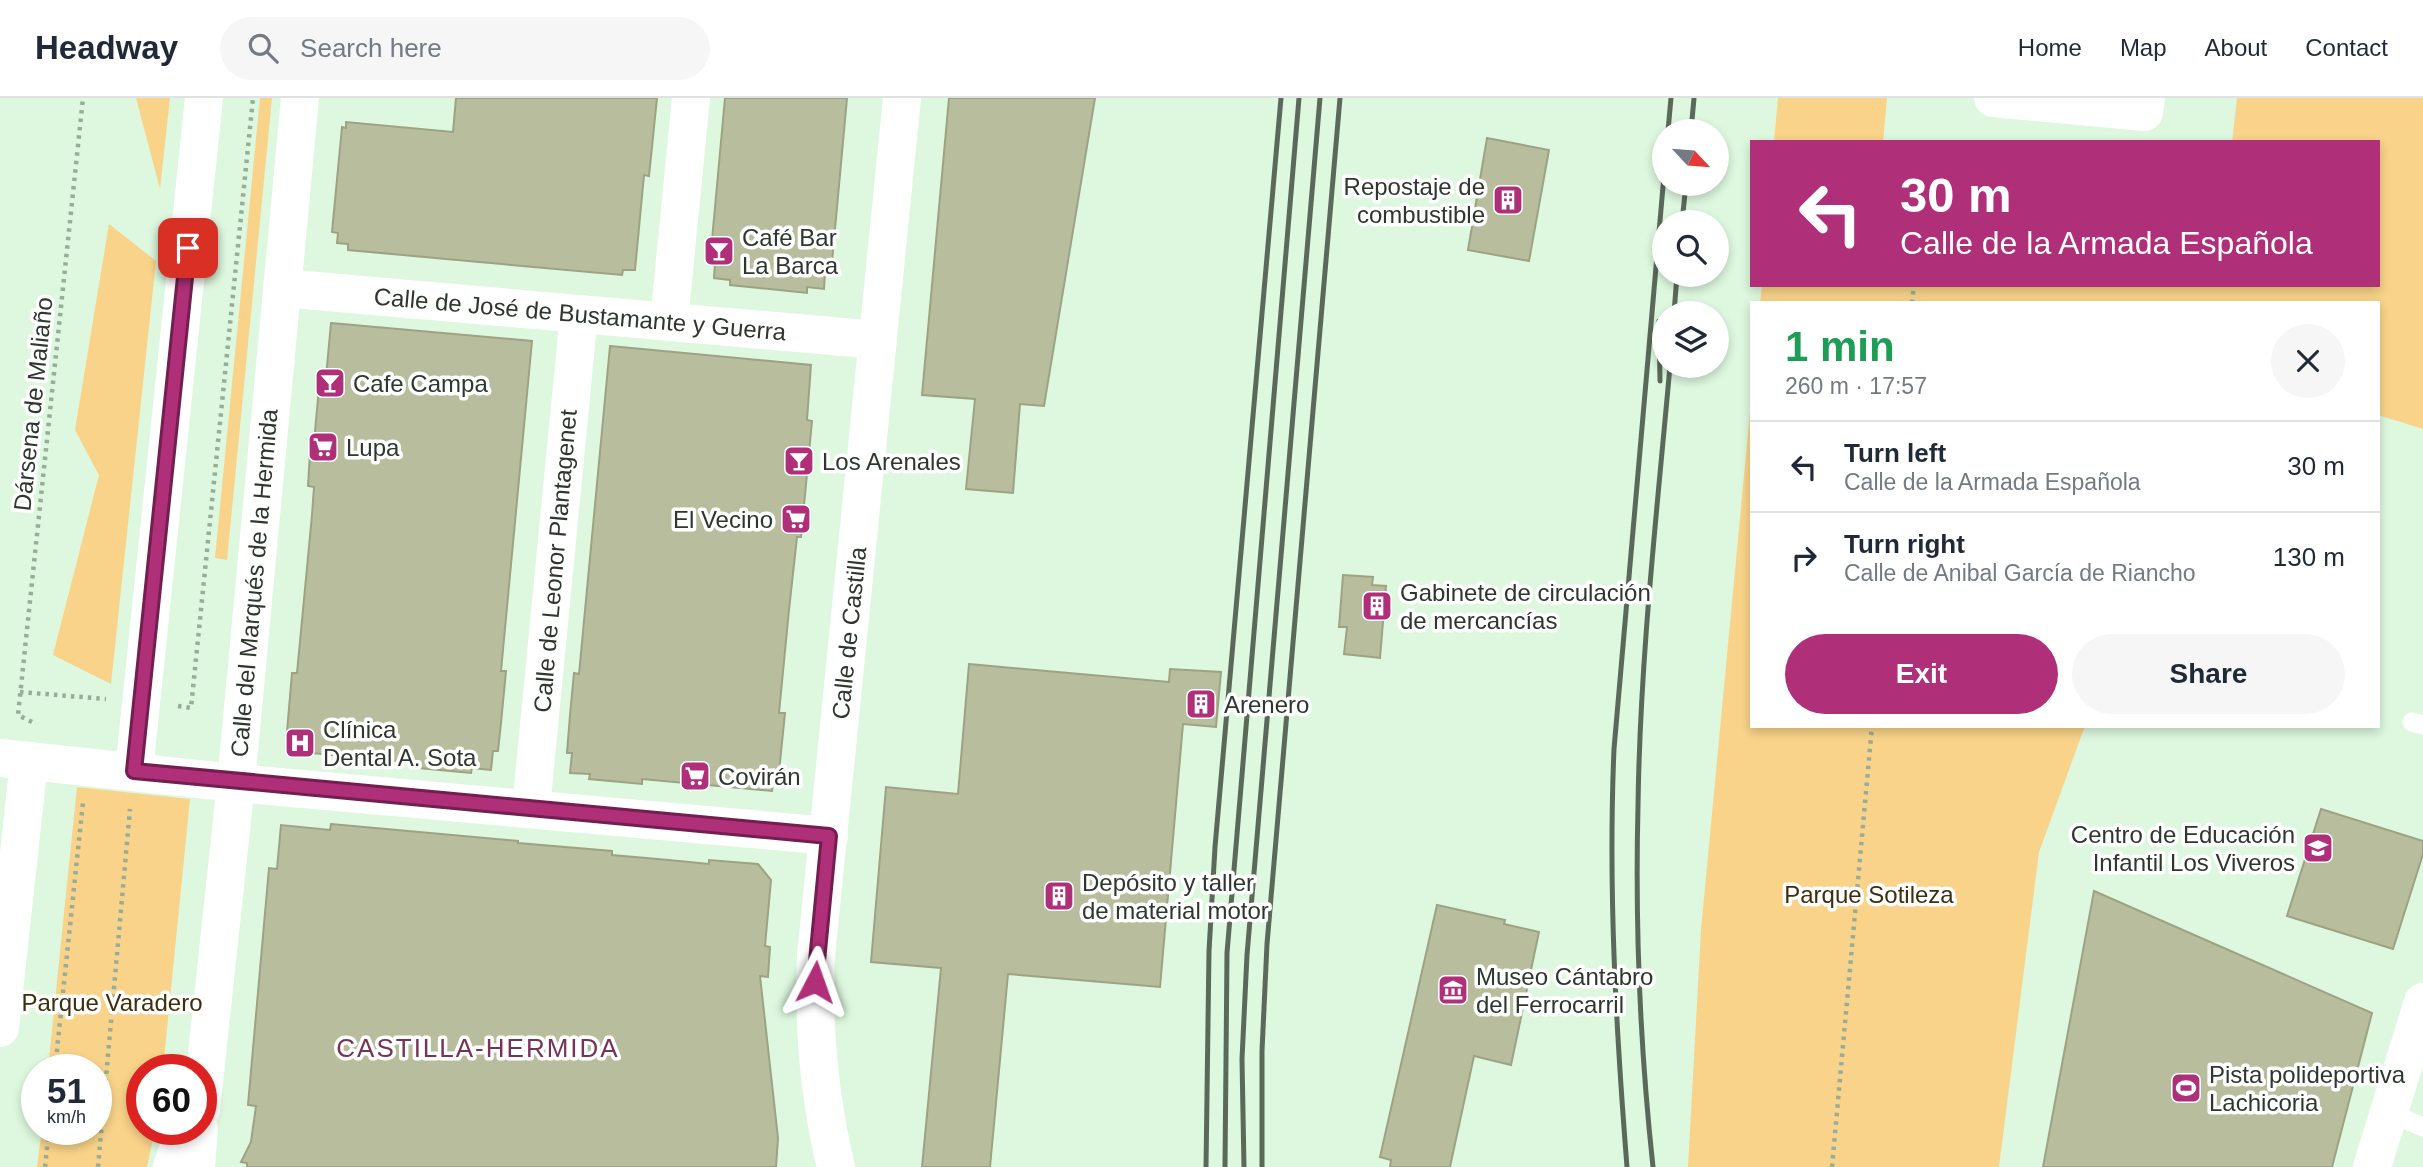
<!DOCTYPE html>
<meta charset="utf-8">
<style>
body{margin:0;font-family:Helvetica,sans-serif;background:#f6f6f7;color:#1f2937;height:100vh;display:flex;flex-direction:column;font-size:26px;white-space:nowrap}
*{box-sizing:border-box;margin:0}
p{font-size:23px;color:#747a83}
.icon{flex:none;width:38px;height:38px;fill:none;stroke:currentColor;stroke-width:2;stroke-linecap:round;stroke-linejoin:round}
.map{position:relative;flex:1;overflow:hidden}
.details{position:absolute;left:1750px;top:203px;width:630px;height:427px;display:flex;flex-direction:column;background:#fff;border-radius:0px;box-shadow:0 4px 10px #0003}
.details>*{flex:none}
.hud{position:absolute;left:1750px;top:42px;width:630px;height:147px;border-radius:0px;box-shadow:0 4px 10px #0003;background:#b02f79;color:#fff;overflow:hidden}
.needle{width:46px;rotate:116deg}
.buttons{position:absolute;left:1652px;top:21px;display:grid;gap:14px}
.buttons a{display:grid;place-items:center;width:77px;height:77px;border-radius:50%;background:#fff;box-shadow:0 4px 10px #0003;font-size:35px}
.speed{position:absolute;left:21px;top:956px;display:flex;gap:14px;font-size:35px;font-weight:700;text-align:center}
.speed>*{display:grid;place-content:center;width:91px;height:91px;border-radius:50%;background:#fff;box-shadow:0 4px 10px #0003;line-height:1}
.speed small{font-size:18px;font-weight:400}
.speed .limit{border:10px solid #d22;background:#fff;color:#111}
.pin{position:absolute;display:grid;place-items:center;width:60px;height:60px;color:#fff;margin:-30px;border-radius:14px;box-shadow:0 4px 10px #0006}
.me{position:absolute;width:77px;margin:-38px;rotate:4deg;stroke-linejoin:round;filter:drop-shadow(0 0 5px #0008)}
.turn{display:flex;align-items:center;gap:24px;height:147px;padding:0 35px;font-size:32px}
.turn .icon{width:91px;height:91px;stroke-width:2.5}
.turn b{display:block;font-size:49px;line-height:60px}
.round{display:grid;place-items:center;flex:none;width:74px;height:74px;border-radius:37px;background:#f6f6f7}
.head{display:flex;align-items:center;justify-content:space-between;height:119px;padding:0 35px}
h1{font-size:42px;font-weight:600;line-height:52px;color:#1e9e55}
.cta{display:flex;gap:14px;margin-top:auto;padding:14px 35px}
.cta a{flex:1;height:80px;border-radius:42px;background:#b02f79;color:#fff;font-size:28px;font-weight:600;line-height:80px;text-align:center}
.cta a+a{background:#f6f6f7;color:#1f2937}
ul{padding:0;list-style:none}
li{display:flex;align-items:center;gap:21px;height:91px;padding:0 35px;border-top:2px solid #e0e1e3}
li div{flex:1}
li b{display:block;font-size:26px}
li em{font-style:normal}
header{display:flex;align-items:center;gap:42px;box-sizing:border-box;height:98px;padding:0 35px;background:#fff;border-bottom:2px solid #e0e1e3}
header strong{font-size:33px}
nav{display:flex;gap:38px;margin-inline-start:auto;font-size:24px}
.search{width:490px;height:63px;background:#f6f6f7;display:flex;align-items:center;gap:18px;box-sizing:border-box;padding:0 24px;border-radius:38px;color:#747a83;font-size:26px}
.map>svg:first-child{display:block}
.green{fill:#f8d389}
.building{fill:#b8be9d;stroke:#9da283;stroke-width:2}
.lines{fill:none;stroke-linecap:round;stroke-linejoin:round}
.path{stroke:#98ad99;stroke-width:4.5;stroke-dasharray:3.5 5;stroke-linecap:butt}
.service{stroke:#fff;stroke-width:19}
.minor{stroke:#fff;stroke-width:38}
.primary{stroke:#fff;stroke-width:38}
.rail{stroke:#5b695b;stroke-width:5}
.route-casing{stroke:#721f4f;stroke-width:18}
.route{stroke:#b02f79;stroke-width:12}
.labels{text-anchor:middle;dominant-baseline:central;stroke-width:7;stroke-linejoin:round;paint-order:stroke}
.poi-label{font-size:24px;fill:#2d372d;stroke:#fff;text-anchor:start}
.street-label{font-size:24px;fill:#2d372d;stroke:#fff}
.park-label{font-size:24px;fill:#3d2e0d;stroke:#fff}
.neighbourhood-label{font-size:26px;letter-spacing:2px;fill:#753455;stroke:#fff}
</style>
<header>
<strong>Headway</strong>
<div class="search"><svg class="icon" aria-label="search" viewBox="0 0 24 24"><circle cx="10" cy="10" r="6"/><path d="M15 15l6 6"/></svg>Search here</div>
<nav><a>Home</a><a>Map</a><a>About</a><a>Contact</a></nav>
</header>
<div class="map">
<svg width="2423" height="1069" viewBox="0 0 2423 1069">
<rect width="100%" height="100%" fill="#ddf8de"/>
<g class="green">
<path d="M 136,0 L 170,0 L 160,91 Z"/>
<path d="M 260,0 L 272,0 L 227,462 L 215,460 Z"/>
<path d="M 1778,0 L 1887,0 L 1883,44 L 1774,44 Z"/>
<path d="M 2237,0 L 2423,0 L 2423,331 L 2378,317 L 2378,205 L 1760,205 L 1762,187 L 2378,187 L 2378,44 L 2232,44 Z"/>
<path d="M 109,126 L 156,163 L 111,586 L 53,557 L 99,377 L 75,332 Z"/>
<path d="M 1752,293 L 1752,628 L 2085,628 L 2039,754 L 1999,1069 L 1688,1069 L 1701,832 Z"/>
<path d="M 77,689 L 190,701 L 163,971 L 142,971 L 142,1031 L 155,1031 L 147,1069 L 37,1069 L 42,1031 L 96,1031 L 96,971 L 48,971 Z"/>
</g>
<g class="building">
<path d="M 456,0 L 657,0 L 649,78 L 644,77 L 635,172 L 623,172 L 622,177 L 468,163 L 348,152 L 348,146 L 337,145 L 338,135 L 332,134 L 342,29 L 346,30 L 346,24 L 453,34 Z"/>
<path d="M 725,0 L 847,0 L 831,175 L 825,174 L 824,191 L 807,189 L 807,195 L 730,187 L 730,182 L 714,180 L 715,165 L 710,164 Z"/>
<path d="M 949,0 L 1095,0 L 1044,308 L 1020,306 L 1013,395 L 966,391 L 975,301 L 922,297 Z"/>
<path d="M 1487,40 L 1549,52 L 1529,163 L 1468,152 Z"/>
<path d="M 331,225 L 532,243 L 501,573 L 506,573 L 501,625 L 498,653 L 493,653 L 491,672 L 472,670 L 471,675 L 419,670 L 420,665 L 290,653 L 291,635 L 287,634 L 292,575 L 297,575 L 312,417 L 314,389 L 308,388 L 310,355 L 313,355 L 320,279 L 326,279 Z"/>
<path d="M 610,248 L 811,267 L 807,322 L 812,323 L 801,439 L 797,439 L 789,512 L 779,615 L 785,615 L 779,674 L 774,674 L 772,693 L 642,681 L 642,686 L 589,681 L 590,676 L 570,675 L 572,655 L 567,655 L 570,617 L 574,575 L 579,576 Z"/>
<path d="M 1343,477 L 1373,479 L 1372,487 L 1386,488 L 1380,560 L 1344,556 L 1347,529 L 1339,529 Z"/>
<path d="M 969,566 L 1169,584 L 1170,571 L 1221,574 L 1216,629 L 1183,626 L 1160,889 L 1008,876 L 990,1069 L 922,1069 L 941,870 L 871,864 L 886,689 L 958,696 Z"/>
<path d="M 2321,711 L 2423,743 L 2423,756 L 2393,851 L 2287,818 Z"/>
<path d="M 331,726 L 518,743 L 518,745 L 612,753 L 612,757 L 669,762 L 709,766 L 709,762 L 758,766 L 771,782 L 765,848 L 770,849 L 768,879 L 760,878 L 778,1040 L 776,1069 L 247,1069 L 247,1065 L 241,1064 L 251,1044 L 256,1008 L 248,1007 L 269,770 L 277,771 L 281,727 L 330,732 Z"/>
<path d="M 2094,793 L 2372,915 L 2332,1069 L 2043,1069 Z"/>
<path d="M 1437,807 L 1505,822 L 1504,826 L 1539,834 L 1511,967 L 1474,958 L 1450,1069 L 1390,1069 L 1391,1062 L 1380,1059 Z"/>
</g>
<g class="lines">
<g class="path">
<path d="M 1912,205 L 1914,187"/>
<path d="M 20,594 L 106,601"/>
<path d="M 178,608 L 191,610 L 253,0"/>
<path d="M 32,624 L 18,617 L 83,0"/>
<path d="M 55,971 L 83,704"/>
<path d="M 45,1069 L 49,1031"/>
<path d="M 98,1069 L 130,711"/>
<path d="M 1832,1069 L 1872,628"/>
</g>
<g class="service">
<path d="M 2412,624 L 2423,627"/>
<path d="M 2390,1015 L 2423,1029"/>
</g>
<g class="minor">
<path d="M 1993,0 L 2144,14 L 2146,0"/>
<path d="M 282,190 L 878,242"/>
<path d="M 669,223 L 691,0"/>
<path d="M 0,660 L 236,685 L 829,738"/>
<path d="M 134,673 L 204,0"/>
<path d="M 531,710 L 579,216"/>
<path d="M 0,930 L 29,663"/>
<path d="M 172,1069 L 185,1031"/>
<path d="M 2372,1069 L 2423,904"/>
</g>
<g class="primary">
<path d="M 201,1012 L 236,685 L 300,0"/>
<path d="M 196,1069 L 199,1031"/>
<path d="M 836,1069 C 819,999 813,929 816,858 L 902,0"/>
</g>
<g class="rail">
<path d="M 1668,33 L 1671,0"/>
<path d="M 1691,33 L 1694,0"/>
<path d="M 1682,124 L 1686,86"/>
<path d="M 1674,215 L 1677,177"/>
<path d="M 1659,223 L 1660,283"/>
<path d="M 1206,1069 L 1209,853 L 1215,749 L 1281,0"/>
<path d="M 1225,1069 L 1227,855 L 1299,0"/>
<path d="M 1244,1069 L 1242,961 L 1247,857 L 1320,0"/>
<path d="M 1262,1069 L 1262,953 L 1267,846 L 1340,0"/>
<path d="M 1627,1069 C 1616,930 1608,791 1614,651 L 1664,77"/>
<path d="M 1653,1069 C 1640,949 1635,829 1638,708 C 1640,561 1657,414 1670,268"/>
</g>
</g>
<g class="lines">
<g class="route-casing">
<path id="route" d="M 188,150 L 134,673 L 829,738 L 815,884"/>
</g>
<use href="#route" class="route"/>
</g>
<defs>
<g id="building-square" transform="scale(1.575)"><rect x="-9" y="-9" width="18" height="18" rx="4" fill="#b02f79" stroke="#fff"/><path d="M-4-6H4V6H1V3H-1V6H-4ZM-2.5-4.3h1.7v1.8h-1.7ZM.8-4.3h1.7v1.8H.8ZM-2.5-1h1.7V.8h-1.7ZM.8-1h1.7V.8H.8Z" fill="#fff"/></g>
<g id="bar-square" transform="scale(1.575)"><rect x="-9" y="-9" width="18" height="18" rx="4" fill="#b02f79" stroke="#fff"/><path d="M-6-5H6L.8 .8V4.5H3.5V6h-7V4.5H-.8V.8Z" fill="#fff"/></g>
<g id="supermarket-square" transform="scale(1.575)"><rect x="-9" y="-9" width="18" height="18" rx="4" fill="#b02f79" stroke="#fff"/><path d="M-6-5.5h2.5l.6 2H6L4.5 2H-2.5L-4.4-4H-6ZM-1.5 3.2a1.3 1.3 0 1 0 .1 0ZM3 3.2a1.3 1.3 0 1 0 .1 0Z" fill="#fff"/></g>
<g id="hospital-square" transform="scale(1.575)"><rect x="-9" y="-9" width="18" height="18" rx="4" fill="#b02f79" stroke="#fff"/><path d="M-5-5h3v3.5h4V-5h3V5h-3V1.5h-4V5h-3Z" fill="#fff"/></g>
<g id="school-square" transform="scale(1.575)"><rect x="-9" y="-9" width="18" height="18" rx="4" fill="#b02f79" stroke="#fff"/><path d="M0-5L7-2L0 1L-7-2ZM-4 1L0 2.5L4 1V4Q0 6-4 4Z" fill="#fff"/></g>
<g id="museum-square" transform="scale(1.575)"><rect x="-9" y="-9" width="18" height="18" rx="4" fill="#b02f79" stroke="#fff"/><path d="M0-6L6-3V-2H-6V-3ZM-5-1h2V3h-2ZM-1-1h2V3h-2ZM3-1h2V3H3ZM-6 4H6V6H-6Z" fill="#fff"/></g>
<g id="stadium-square" transform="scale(1.575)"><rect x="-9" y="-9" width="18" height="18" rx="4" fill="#b02f79" stroke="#fff"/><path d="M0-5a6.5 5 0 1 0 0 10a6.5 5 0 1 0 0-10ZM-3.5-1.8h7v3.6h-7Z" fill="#fff"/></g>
</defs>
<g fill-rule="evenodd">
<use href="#building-square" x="1508" y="102"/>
<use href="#bar-square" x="719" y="153"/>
<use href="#bar-square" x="330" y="285"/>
<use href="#supermarket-square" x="323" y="349"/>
<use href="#bar-square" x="799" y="363"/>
<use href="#supermarket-square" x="796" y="421"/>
<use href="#building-square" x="1377" y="508"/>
<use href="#building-square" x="1201" y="606"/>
<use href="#hospital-square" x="300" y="645"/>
<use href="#supermarket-square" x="695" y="678"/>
<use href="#school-square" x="2318" y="750"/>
<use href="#building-square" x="1059" y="798"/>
<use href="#museum-square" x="1453" y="892"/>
<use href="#stadium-square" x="2186" y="990"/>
</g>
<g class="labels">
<g class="poi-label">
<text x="1485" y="88" text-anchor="end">Repostaje de<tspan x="1485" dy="28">combustible</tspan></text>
<text x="742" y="139">Café Bar<tspan x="742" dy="28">La Barca</tspan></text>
<text x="353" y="285">Cafe Campa</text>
<text x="346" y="349">Lupa</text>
<text x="822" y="363">Los Arenales</text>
<text x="773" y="421" text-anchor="end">El Vecino</text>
<text x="1400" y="494">Gabinete de circulación<tspan x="1400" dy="28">de mercancías</tspan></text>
<text x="1224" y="606">Arenero</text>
<text x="323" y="631">Clínica<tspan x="323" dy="28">Dental A. Sota</tspan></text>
<text x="718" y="678">Covirán</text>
<text x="2295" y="736" text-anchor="end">Centro de Educación<tspan x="2295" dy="28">Infantil Los Viveros</tspan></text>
<text x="1082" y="784">Depósito y taller<tspan x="1082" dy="28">de material motor</tspan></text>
<text x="1476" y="878">Museo Cántabro<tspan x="1476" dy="28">del Ferrocarril</tspan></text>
<text x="2209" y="976">Pista polideportiva<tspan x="2209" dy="28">Lachicoria</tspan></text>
</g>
<g class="street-label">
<text transform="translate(580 216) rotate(5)">Calle de José de Bustamante y Guerra</text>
<text transform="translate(33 306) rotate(-84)">Dársena de Maliaño</text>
<text transform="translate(555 463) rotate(-85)">Calle de Leonor Plantagenet</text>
<text transform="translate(254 485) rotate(-85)">Calle del Marqués de la Hermida</text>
<text transform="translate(849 535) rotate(-84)">Calle de Castilla</text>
</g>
<g class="park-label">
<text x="1869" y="796">Parque Sotileza</text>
<text x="112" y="904">Parque Varadero</text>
</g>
<g class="neighbourhood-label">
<text x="478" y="950">CASTILLA-HERMIDA</text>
</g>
</g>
</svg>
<div class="buttons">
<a><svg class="needle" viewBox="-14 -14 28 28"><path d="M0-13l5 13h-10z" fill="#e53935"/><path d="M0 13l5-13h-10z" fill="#747a83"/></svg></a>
<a><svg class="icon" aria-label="search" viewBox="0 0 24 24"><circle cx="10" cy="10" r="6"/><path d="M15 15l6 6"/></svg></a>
<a><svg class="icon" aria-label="layers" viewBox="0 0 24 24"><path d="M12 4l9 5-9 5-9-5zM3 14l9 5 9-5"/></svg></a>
</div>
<div class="speed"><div>51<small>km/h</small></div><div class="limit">60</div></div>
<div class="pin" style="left:188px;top:150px;background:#d93025"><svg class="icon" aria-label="arrive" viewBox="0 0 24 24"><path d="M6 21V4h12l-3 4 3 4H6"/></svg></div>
<svg class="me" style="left:815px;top:884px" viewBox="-20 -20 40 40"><path d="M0-17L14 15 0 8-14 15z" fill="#b02f79" stroke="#fff" stroke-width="4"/></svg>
<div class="hud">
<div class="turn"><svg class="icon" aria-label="left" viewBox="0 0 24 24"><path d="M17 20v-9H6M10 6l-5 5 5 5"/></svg><div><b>30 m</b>Calle de la Armada Española</div></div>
</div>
<section class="details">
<div class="head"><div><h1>1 min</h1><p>260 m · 17:57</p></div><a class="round"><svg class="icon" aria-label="close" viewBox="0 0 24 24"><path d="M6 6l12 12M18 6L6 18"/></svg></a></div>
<ul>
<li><svg class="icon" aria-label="left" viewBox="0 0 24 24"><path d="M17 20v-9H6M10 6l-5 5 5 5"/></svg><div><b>Turn left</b><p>Calle de la Armada Española</p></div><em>30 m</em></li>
<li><svg class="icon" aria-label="right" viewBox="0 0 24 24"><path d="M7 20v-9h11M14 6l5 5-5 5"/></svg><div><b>Turn right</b><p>Calle de Anibal García de Riancho</p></div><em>130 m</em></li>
</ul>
<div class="cta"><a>Exit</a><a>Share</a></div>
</section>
</div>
